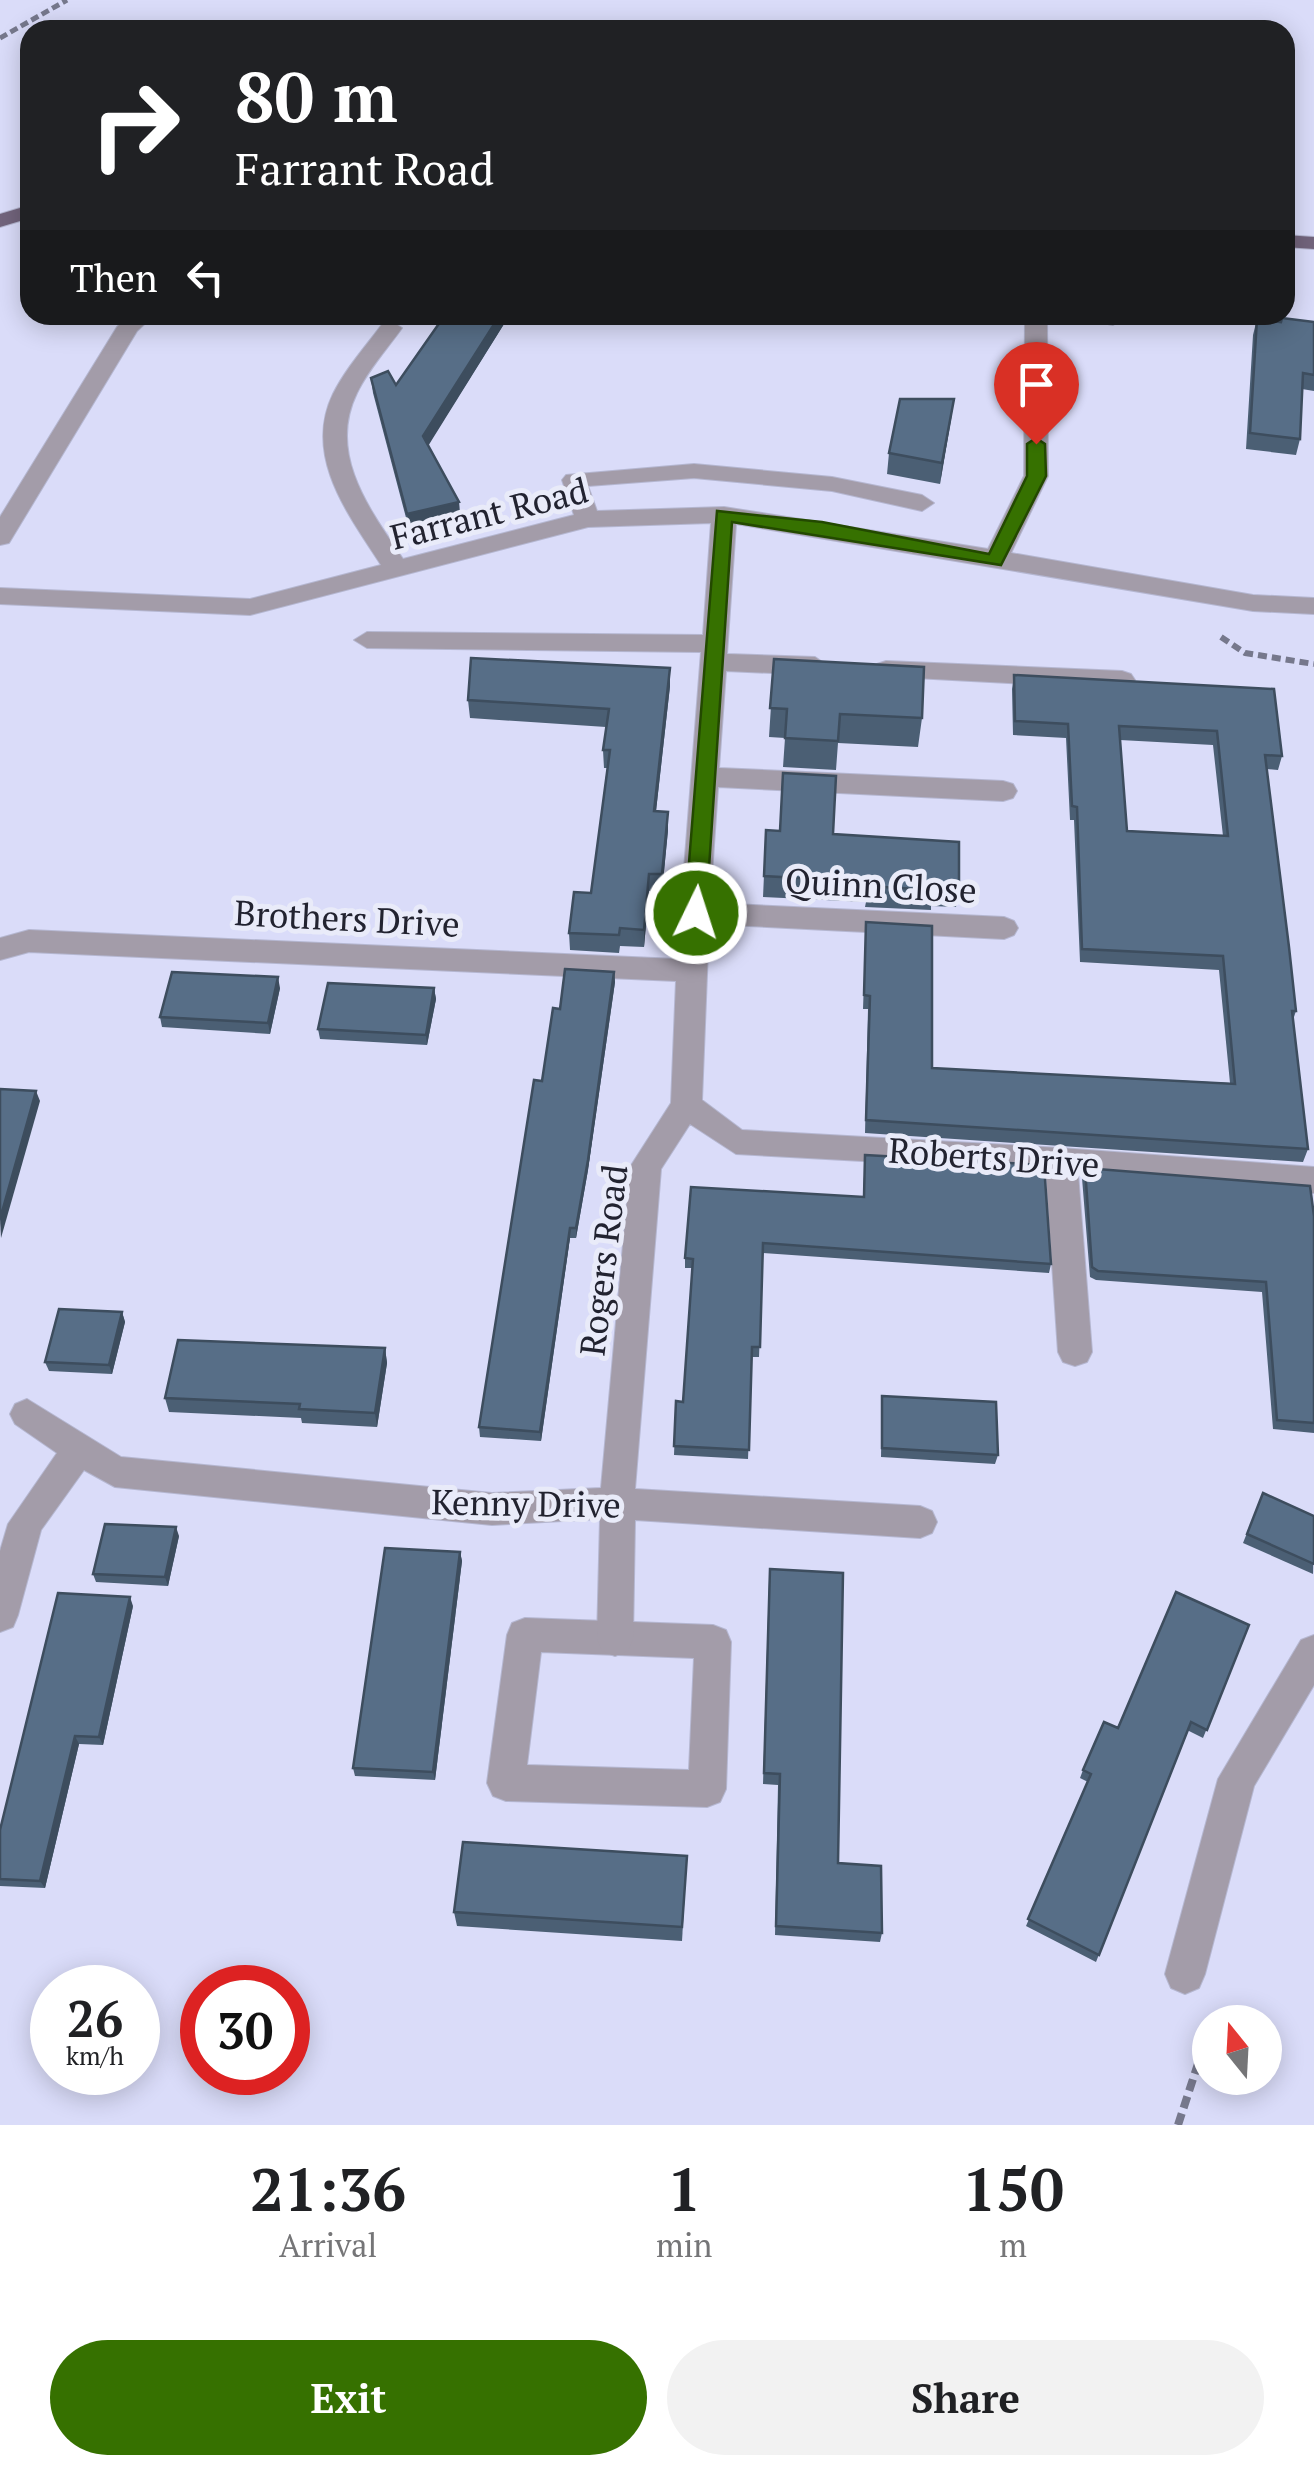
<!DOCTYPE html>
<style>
body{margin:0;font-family:"PT Serif",serif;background:#f2f2f2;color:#202124;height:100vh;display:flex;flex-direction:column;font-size:38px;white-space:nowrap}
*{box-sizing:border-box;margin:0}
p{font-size:32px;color:#757577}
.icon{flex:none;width:55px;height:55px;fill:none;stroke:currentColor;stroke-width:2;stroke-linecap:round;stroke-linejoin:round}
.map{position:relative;height:2125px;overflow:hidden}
.details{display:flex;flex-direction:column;background:#fff;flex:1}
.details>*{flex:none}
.banner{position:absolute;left:20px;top:20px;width:1275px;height:305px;border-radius:30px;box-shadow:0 5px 25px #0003;background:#202124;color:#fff;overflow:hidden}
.needle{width:65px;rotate:342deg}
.controls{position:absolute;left:1192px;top:2005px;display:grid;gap:20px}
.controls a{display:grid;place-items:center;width:90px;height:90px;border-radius:50%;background:#fff;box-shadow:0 5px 25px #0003;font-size:50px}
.speed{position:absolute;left:30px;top:1965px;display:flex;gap:20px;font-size:50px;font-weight:700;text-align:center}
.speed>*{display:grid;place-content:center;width:130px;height:130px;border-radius:50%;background:#fff;box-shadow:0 5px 25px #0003;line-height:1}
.speed small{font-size:25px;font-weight:400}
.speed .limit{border:15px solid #d22;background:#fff;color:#111}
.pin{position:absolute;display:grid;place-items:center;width:85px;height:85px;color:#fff;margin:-102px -42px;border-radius:50% 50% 50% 0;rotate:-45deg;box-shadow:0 0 10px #0007}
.pin .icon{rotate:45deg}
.me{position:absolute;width:110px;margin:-55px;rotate:4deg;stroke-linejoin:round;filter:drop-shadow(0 0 8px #0008)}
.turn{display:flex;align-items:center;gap:35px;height:210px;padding:0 50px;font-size:45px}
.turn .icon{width:130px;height:130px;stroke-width:2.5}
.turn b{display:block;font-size:70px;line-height:85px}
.then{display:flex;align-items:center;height:95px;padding:0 50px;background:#0003;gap:20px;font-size:38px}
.eta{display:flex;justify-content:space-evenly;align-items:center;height:170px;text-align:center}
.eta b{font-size:60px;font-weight:600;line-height:70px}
.primary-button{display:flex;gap:20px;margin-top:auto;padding:20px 50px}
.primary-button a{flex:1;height:115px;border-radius:60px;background:#367100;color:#fff;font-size:40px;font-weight:600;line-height:115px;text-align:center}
.primary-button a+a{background:#f2f2f2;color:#202124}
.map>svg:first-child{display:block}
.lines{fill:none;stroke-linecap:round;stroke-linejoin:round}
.lane-casing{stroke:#b5b7d1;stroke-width:2}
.street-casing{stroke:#b5b7d1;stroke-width:2}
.primary-casing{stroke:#b5b7d1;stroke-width:2}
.path-far2{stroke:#76788c;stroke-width:5;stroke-dasharray:8 4;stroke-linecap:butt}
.path-far1{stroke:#76788c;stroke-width:6;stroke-dasharray:9 5;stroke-linecap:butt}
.path{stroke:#76788c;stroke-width:8;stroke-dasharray:12 6;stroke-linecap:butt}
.lane{fill:#a39ca9;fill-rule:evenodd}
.street{fill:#a39ca9;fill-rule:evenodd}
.primary{fill:#72647c;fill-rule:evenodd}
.wall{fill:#4b5f74;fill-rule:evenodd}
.shaded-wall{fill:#3d4d5e}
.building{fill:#576e87;stroke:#3d4d5e;stroke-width:2.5;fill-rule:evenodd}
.route{fill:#367100;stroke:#234900;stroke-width:2.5}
.labels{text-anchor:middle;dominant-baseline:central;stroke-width:10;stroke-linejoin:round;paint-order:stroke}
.street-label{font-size:35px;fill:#222330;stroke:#e9ebf9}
</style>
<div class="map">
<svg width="1314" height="2125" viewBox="0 0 1314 2125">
<rect width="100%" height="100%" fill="#dadcf9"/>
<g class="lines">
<g class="lane-casing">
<g id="lane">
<path d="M 1061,1148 L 1072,1151 L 1077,1160 L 1092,1352 L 1087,1362 L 1075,1366 L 1063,1362 L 1058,1352 L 1045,1160 L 1050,1151 Z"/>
<path d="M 525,1618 L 713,1625 L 726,1630 L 731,1642 L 726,1789 L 720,1802 L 707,1807 L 506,1801 L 493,1796 L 487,1783 L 507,1635 L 512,1623 ZM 541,1652 L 694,1658 L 689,1770 L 527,1765 Z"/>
</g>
</g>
<g class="street-casing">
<g id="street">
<path d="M 129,315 L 154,315 L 137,331 L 9,543 L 0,545 L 0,517 L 117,327 Z"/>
<path d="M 1025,315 L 1047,315 L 1048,476 L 1011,553 L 1253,595 L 1314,598 L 1314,614 L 1253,611 L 736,524 L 727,654 L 815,657 L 828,666 L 815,675 L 726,671 L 719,768 L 1003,781 L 1013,784 L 1017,791 L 1013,798 L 1003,801 L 718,787 L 710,903 L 1004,917 L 1014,921 L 1018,928 L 1014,935 L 1004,939 L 709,924 L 702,1100 L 742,1130 L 1061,1148 L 1314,1167 L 1314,1193 L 1061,1172 L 736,1154 L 690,1124 L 661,1169 L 635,1489 L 920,1506 L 932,1511 L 937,1522 L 932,1533 L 920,1538 L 635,1520 L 633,1639 L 628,1651 L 615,1656 L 602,1651 L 597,1639 L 600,1519 L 492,1525 L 115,1487 L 84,1470 L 41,1530 L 18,1615 L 13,1627 L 0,1632 L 0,1551 L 8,1524 L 57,1453 L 15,1424 L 10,1414 L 15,1404 L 27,1399 L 121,1457 L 492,1493 L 601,1488 L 630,1167 L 671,1103 L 676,981 L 29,952 L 0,960 L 0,938 L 29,930 L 677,959 L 701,652 L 367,648 L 354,640 L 367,632 L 703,635 L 711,523 L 588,527 L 250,615 L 0,604 L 0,588 L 250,599 L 381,565 C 348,514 303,456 333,394 C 346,368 366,346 383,323 L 391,321 L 402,328 C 387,349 368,370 357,393 C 327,454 370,510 403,559 L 574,515 L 562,480 L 566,475 L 694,464 L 832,477 L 922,495 L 934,503 L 922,511 L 832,491 L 694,478 L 588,486 L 597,511 L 724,507 L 988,549 L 1024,476 Z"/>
<path d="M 1083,315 L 1122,315 L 1124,318 L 1113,325 L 1086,320 Z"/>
<path d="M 886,661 L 1122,671 L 1131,674 L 1135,680 L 1131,686 L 1122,689 L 877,676 L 873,670 L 877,664 Z"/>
<path d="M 1314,1635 L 1314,1685 L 1254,1786 L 1205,1974 L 1199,1988 L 1185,1994 L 1171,1988 L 1165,1974 L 1218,1779 L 1301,1640 Z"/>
</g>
</g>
<g class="primary-casing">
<g id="primary">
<path d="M 30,205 L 30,218 L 0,227 L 0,214 Z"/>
<path d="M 1285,235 L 1314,237 L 1314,249 L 1285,247 Z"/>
</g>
</g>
<path class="path-far2" d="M 0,38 L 67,0"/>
<path class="path-far1" d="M 1221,637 L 1245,653 L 1314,664"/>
<path class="path" d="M 1178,2125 L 1210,2027"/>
<use href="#lane" class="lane"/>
<use href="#street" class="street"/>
<use href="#primary" class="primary"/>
</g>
<g class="wall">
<path d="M 445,315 L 504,315 L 504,324 L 428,445 L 459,502 L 460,517 L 409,529 L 373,393 L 371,378 L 396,385 Z"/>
<path d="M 1257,319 L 1281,322 L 1314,322 L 1314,391 L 1302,389 L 1300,439 L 1296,455 L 1246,449 L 1253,335 Z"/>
<path d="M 954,399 L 940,484 L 887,474 L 889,453 Z"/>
<path d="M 774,659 L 922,718 L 918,747 L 838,743 L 836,770 L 783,767 L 785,738 L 769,737 Z"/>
<path d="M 670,668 L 670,686 L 656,811 L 668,830 L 662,892 L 649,891 L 644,947 L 620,946 L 619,953 L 570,950 L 569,933 L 591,893 L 607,768 L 604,768 L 603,750 L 606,727 L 470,718 L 468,700 Z"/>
<path d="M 1014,675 L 1274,689 L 1282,756 L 1278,770 L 1267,769 L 1296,1011 L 1293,1020 L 1308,1149 L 1303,1162 L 865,1133 L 868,1009 L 863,1009 L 866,922 L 932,1068 L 1230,1083 L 1219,970 L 1080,962 L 1074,820 L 1070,820 L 1066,738 L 1013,735 L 1012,689 ZM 1120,740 L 1213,745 L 1223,836 L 1127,831 Z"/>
<path d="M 766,830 L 833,834 L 959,887 L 956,907 L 931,906 L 931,910 L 865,907 L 866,902 L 763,897 Z"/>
<path d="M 614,972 L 615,982 L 588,1170 L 576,1238 L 570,1238 L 541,1441 L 480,1437 L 479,1427 L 542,1081 L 560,1009 Z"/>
<path d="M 280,988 L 270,1034 L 162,1027 L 160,1017 Z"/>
<path d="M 434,988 L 436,999 L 427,1045 L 320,1039 L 318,1029 Z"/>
<path d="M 865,1155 L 1051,1264 L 1049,1273 L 763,1253 L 759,1357 L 752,1357 L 748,1459 L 674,1455 L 676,1401 L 683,1402 L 692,1268 L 685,1268 L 685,1258 L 863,1197 Z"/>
<path d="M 1085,1168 L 1314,1216 L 1314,1433 L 1273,1429 L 1262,1292 L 1096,1280 L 1090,1277 L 1082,1178 Z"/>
<path d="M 122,1312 L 125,1322 L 112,1374 L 49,1371 L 45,1362 Z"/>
<path d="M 385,1348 L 387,1363 L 377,1427 L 302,1423 L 301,1418 L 169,1412 L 165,1398 Z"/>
<path d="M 882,1396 L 998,1455 L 995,1464 L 881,1457 Z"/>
<path d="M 1263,1493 L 1314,1516 L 1313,1574 L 1243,1543 Z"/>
<path d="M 179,1536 L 168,1586 L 96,1582 L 93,1574 Z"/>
<path d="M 460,1552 L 462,1561 L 435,1780 L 355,1776 L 353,1768 Z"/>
<path d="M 769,1581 L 838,1863 L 882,1933 L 880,1942 L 775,1935 L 778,1785 L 763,1784 Z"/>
<path d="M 133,1606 L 103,1745 L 79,1744 L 45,1888 L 0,1886 L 0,1830 Z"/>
<path d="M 1249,1625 L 1203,1738 L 1187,1730 L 1096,1962 L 1026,1926 L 1088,1782 L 1080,1778 L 1083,1770 L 1118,1728 Z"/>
<path d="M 687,1856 L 682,1941 L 457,1926 L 454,1912 Z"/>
</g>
<g class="shaded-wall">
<path d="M 500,315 L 504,315 L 504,324 L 425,451 L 423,436 Z"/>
<path d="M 954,399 L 951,420 L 940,484 L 942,463 Z"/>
<path d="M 459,502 L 460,517 L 409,529 L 407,514 Z"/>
<path d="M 670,668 L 670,686 L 654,829 L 654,811 Z"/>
<path d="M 668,812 L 668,830 L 662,892 L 662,874 Z"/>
<path d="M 649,874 L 649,891 L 644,947 L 644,930 Z"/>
<path d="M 614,972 L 615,982 L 588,1170 L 576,1238 L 576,1228 Z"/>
<path d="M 278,977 L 280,988 L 270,1034 L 268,1023 Z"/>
<path d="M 434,988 L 436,999 L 427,1045 L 426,1035 Z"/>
<path d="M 36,1091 L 40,1101 L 1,1238 L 0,1219 Z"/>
<path d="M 570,1228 L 570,1238 L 541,1441 L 540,1432 Z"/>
<path d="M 122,1312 L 125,1322 L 112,1374 L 109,1365 Z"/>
<path d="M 385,1348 L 387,1363 L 377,1427 L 375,1413 Z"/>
<path d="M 176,1527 L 179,1536 L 168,1586 L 165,1577 Z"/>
<path d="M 460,1552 L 462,1561 L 435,1780 L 433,1772 Z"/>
<path d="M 130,1597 L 133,1606 L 103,1745 L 99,1737 Z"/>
<path d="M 75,1736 L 79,1744 L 45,1888 L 40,1881 Z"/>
</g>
<g class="building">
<path d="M 445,315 L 500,315 L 423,436 L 459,502 L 407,514 L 371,378 L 388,371 L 396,385 Z"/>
<path d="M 1282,318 L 1314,322 L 1314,375 L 1303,373 L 1300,439 L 1250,433 L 1257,319 L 1281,322 Z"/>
<path d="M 900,399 L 954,399 L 942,463 L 889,453 Z"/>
<path d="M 471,658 L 670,668 L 654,811 L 668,812 L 662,874 L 649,874 L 644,930 L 620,928 L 619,935 L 569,933 L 574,892 L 591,893 L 610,750 L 603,750 L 609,709 L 468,700 Z"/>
<path d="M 774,659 L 924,667 L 922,718 L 840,714 L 838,741 L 785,738 L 787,709 L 770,708 Z"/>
<path d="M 1014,675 L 1274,689 L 1282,756 L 1265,755 L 1289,947 L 1296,1011 L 1292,1011 L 1308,1149 L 866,1120 L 870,996 L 864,995 L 866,922 L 932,926 L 932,1068 L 1235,1084 L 1223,956 L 1082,949 L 1077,807 L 1072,806 L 1068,724 L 1015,721 ZM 1119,726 L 1217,731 L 1228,836 L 1127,831 Z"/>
<path d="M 783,773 L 836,776 L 833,834 L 959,842 L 959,887 L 933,886 L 933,890 L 867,886 L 868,882 L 764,876 L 766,830 L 780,831 Z"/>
<path d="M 565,969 L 614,972 L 588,1160 L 576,1228 L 570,1228 L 540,1432 L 479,1427 L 534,1080 L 542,1081 L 553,1008 L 560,1009 Z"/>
<path d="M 172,972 L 278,977 L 268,1023 L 160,1017 Z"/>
<path d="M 328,983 L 434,988 L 426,1035 L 318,1029 Z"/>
<path d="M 0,1089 L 36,1091 L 0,1219 Z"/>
<path d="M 865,1155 L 1044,1165 L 1051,1264 L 763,1243 L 760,1347 L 752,1347 L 749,1450 L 674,1446 L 676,1401 L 683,1402 L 693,1259 L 685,1258 L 691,1187 L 864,1197 Z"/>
<path d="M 1085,1168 L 1310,1186 L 1314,1216 L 1314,1423 L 1277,1420 L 1266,1282 L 1098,1271 L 1092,1267 Z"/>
<path d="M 59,1309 L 122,1312 L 109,1365 L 45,1362 Z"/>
<path d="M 178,1340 L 385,1348 L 375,1413 L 299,1409 L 300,1404 L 165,1398 Z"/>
<path d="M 882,1396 L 996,1402 L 998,1455 L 882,1448 Z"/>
<path d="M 1263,1493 L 1314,1516 L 1314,1564 L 1247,1534 Z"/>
<path d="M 105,1524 L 176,1527 L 165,1577 L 93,1574 Z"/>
<path d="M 385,1548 L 460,1552 L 433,1772 L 353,1768 Z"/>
<path d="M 770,1569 L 843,1573 L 838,1863 L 881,1866 L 882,1933 L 776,1926 L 780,1774 L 764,1773 Z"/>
<path d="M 1176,1592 L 1249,1625 L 1207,1730 L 1191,1722 L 1099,1955 L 1028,1919 L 1091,1774 L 1083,1770 L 1104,1722 L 1118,1728 Z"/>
<path d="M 58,1593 L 130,1597 L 99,1737 L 75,1736 L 40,1881 L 0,1879 L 0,1830 Z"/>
<path d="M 463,1842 L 687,1856 L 682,1927 L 454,1912 Z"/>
</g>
<path class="route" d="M 1036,438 L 1045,444 L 1046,476 L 1001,565 L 732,522 L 706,913 L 696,921 L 688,919 L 685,913 L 717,511 L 822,522 L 989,554 L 1027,476 L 1027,444 Z"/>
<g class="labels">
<g class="street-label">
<text transform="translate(489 513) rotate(-14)">Farrant Road</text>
<text transform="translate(881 885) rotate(3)">Quinn Close</text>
<text transform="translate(347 918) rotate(3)">Brothers Drive</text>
<text transform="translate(994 1157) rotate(4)">Roberts Drive</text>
<text transform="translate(603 1260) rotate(-83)">Rogers Road</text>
<text transform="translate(526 1503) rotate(1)">Kenny Drive</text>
</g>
</g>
</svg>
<div class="controls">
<a><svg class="needle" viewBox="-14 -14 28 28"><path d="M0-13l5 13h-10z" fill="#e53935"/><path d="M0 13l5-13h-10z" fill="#757577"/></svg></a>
</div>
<div class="speed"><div>26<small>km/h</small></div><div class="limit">30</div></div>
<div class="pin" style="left:1036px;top:444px;background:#d93025"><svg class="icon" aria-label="arrive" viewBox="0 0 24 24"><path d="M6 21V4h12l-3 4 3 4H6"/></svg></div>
<svg class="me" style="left:696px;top:913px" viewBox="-20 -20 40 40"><circle r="17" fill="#367100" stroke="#fff" stroke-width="3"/><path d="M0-11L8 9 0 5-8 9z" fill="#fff"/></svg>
<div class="banner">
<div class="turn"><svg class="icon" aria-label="right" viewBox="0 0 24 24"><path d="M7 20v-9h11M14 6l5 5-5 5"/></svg><div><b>80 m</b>Farrant Road</div></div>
<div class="then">Then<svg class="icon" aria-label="left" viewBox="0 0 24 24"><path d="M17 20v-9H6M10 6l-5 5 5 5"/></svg></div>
</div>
</div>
<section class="details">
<div class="eta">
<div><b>21:36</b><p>Arrival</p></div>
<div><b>1</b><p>min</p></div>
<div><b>150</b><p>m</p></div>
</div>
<div class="primary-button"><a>Exit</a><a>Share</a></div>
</section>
